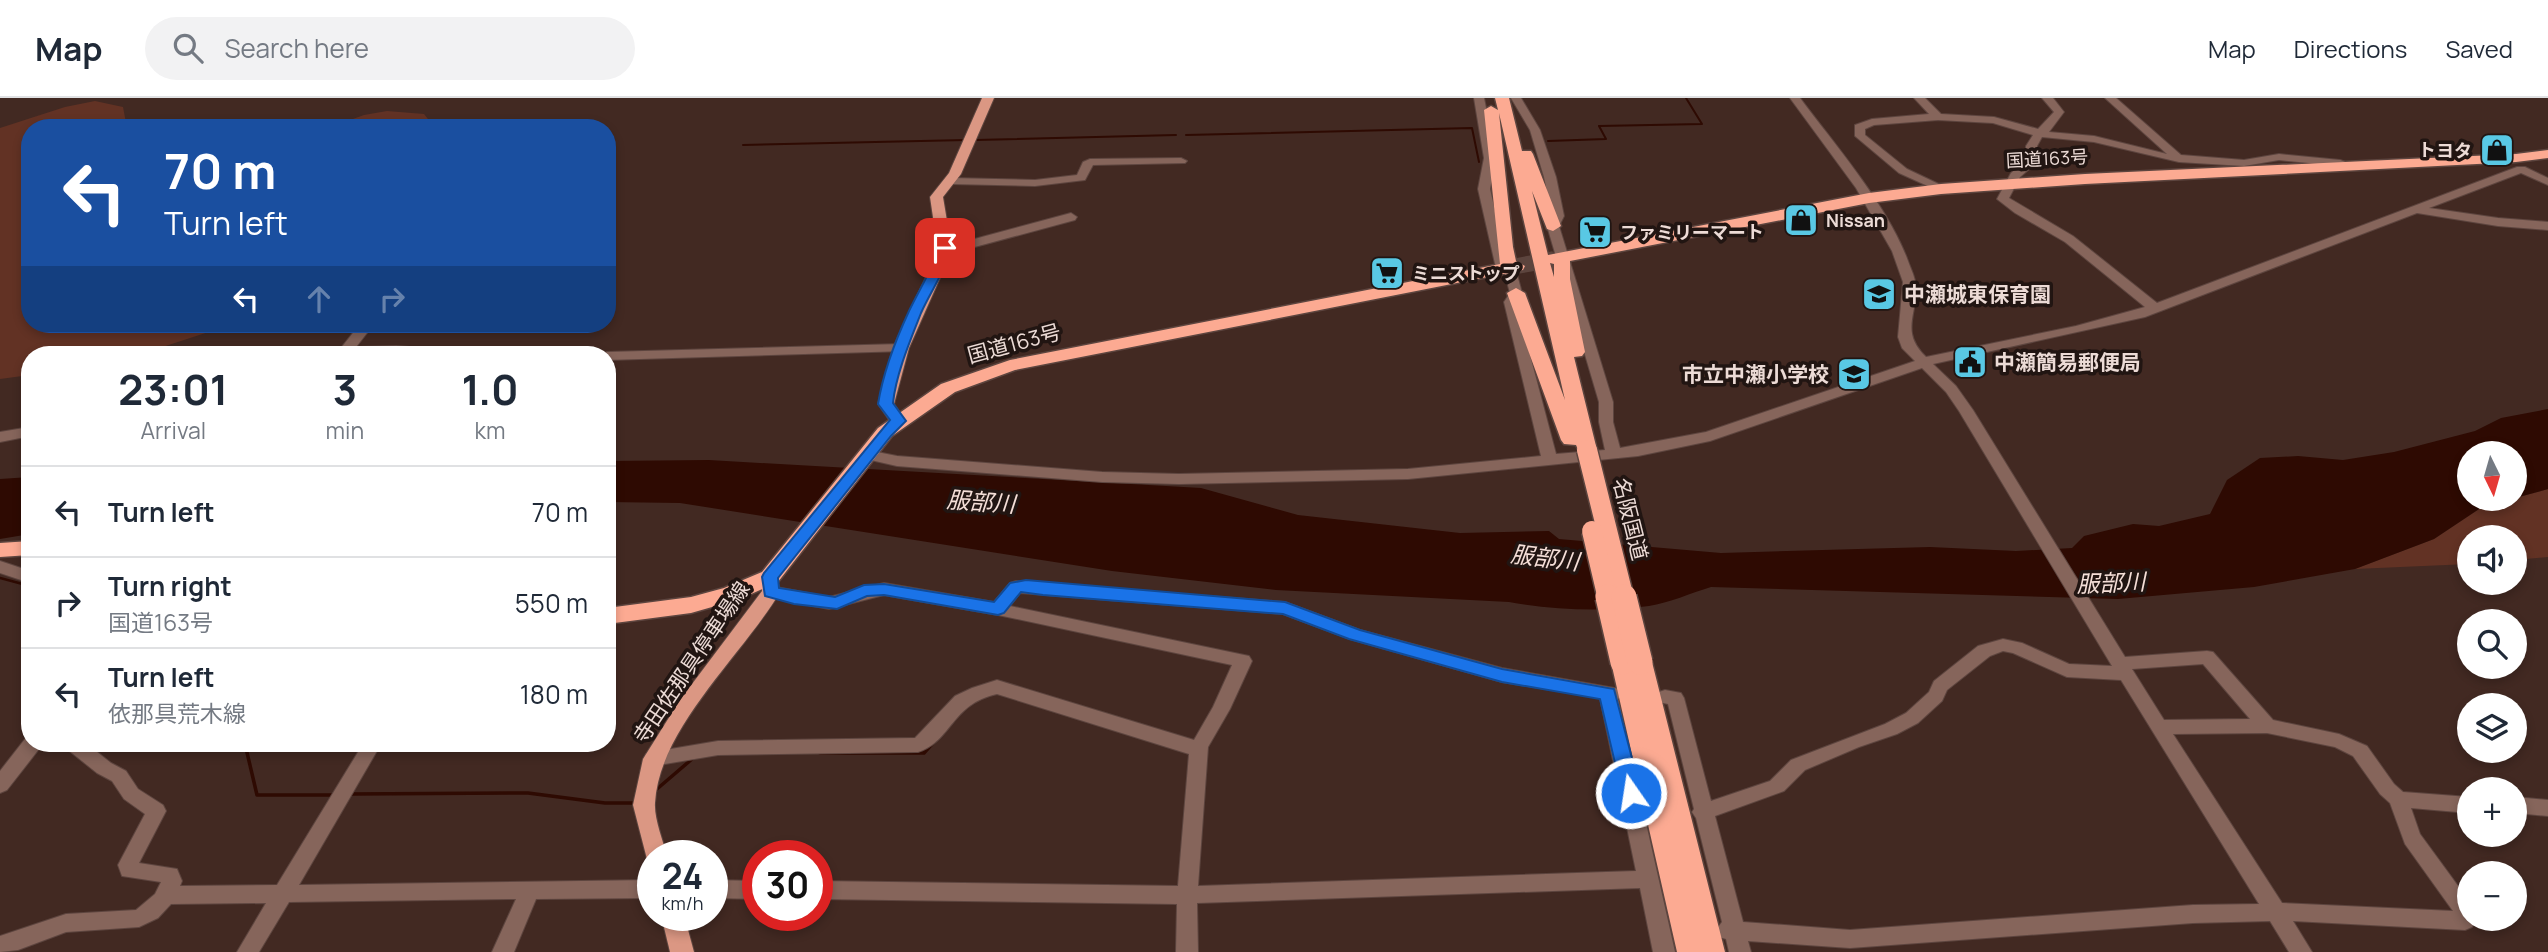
<!DOCTYPE html>
<meta charset="utf-8">
<style>
body{margin:0;font-family:Manrope,"Noto Sans JP",sans-serif;background:#f2f2f3;color:#1f2937;height:100vh;display:flex;flex-direction:column;font-size:26px;white-space:nowrap}
*{box-sizing:border-box;margin:0}
p{font-size:23px;color:#747a83}
.icon{flex:none;width:38px;height:38px;fill:none;stroke:currentColor;stroke-width:2;stroke-linecap:round;stroke-linejoin:round}
.map{position:relative;flex:1;overflow:hidden}
.drawer{position:absolute;left:21px;top:248px;width:595px;height:406px;display:flex;flex-direction:column;background:#fff;border-radius:28px;box-shadow:0 4px 10px #0003}
.drawer>*{flex:none}
.hud{position:absolute;left:21px;top:21px;width:595px;height:214px;border-radius:28px;box-shadow:0 4px 10px #0003;background:#1a4fa0;color:#fff;overflow:hidden}
.needle{width:46px;rotate:175deg}
.tools{position:absolute;left:2457px;top:343px;display:grid;gap:14px}
.tools a{display:grid;place-items:center;width:70px;height:70px;border-radius:50%;background:#fff;box-shadow:0 4px 10px #0003;font-size:35px}
.speed{position:absolute;left:637px;top:742px;display:flex;gap:14px;font-size:35px;font-weight:700;text-align:center}
.speed>*{display:grid;place-content:center;width:91px;height:91px;border-radius:50%;background:#fff;box-shadow:0 4px 10px #0003;line-height:1}
.speed small{font-size:18px;font-weight:400}
.speed .limit{border:10px solid #d22;background:#fff;color:#111}
.pin{position:absolute;display:grid;place-items:center;width:60px;height:60px;color:#fff;margin:-30px;border-radius:14px;box-shadow:0 4px 10px #0006}
.me{position:absolute;width:77px;margin:-38px;rotate:347deg;stroke-linejoin:round;filter:drop-shadow(0 0 5px #0008)}
.turn{display:flex;align-items:center;gap:24px;height:147px;padding:0 28px;font-size:32px}
.turn .icon{width:91px;height:91px;stroke-width:2.5}
.turn b{display:block;font-size:49px;line-height:60px}
.lanes{display:flex;align-items:center;height:66px;padding:0 28px;background:#0003;justify-content:center;gap:35px;direction:ltr}
.lanes .off{opacity:.35}
.eta{display:flex;justify-content:space-evenly;align-items:center;height:119px;text-align:center}
.eta b{font-size:42px;font-weight:700;line-height:49px}
ul{padding:0;list-style:none}
li{display:flex;align-items:center;gap:21px;height:91px;padding:0 28px;border-top:2px solid #e0e1e3}
li div{flex:1}
li b{display:block;font-size:26px}
li em{font-style:normal}
header{display:flex;align-items:center;gap:42px;box-sizing:border-box;height:98px;padding:0 35px;background:#fff;border-bottom:2px solid #e0e1e3}
header strong{font-size:33px}
nav{display:flex;gap:38px;margin-inline-start:auto;font-size:24px}
.search{width:490px;height:63px;background:#f2f2f3;display:flex;align-items:center;gap:18px;box-sizing:border-box;padding:0 24px;border-radius:38px;color:#747a83;font-size:26px}
.map>svg:first-child{display:block}
.green{fill:#623224}
.water{fill:#2e0a02}
.lines{fill:none;stroke-linecap:round;stroke-linejoin:round}
.stream-far2{stroke:#2e0a02;stroke-width:2}
.stream-far1{stroke:#2e0a02;stroke-width:2.5}
.stream{stroke:#2e0a02;stroke-width:3.5}
.highway-tunnel{stroke:#5c443d;stroke-width:16;stroke-dasharray:16 8;stroke-linecap:butt}
.minor-casing{stroke:#5d453f;stroke-width:2}
.major-casing{stroke:#5d453f;stroke-width:2}
.highway-casing{stroke:#5d453f;stroke-width:3}
.minor{fill:#86655b;fill-rule:evenodd}
.major{fill:#db9783;fill-rule:evenodd}
.highway{fill:#fcaa92;fill-rule:evenodd}
.highway-bridge-far1-casing{stroke:#5d453f;stroke-width:23;stroke-linecap:butt}
.highway-bridge-casing{stroke:#5d453f;stroke-width:28;stroke-linecap:butt}
.highway-bridge-far1{stroke:#fcaa92;stroke-width:20}
.highway-bridge{stroke:#fcaa92;stroke-width:25}
.route{fill:#1a73e8;stroke:#114b97;stroke-width:2}
.labels{text-anchor:middle;dominant-baseline:central;stroke-width:7;stroke-linejoin:round;paint-order:stroke}
.far-poi-label{font-size:18px;font-weight:bold;fill:#ecdbd6;stroke:#211512;text-anchor:start}
.far-street-label{font-size:18px;fill:#ecdbd6;stroke:#211512}
.poi-label{font-size:21px;font-weight:bold;fill:#ecdbd6;stroke:#211512;text-anchor:start}
.street-label{font-size:21px;fill:#ecdbd6;stroke:#211512}
.water-label{font-size:23px;font-style:italic;fill:#f5dfd8;stroke:#211512}
</style>
<header>
<strong>Map</strong>
<div class="search"><svg class="icon" aria-label="search" viewBox="0 0 24 24"><circle cx="10" cy="10" r="6"/><path d="M15 15l6 6"/></svg>Search here</div>
<nav><a>Map</a><a>Directions</a><a>Saved</a></nav>
</header>
<div class="map">
<svg width="2548" height="854" viewBox="0 0 2548 854">
<rect width="100%" height="100%" fill="#422922"/>
<g class="green">
<path d="M 95,3 L 123,9 L 127,30 L 30,30 L 30,226 L 233,226 L 138,257 L 30,257 L 30,277 L 0,281 L 0,30 L 65,9 Z"/>
<path d="M 387,13 L 424,16 L 435,30 L 328,30 L 364,17 Z"/>
<path d="M 2548,391 L 2548,459 L 2515,462 L 2515,439 L 2469,439 L 2469,466 L 2355,471 L 2434,441 L 2482,409 Z"/>
</g>
<g class="water">
<path d="M 2548,311 L 2548,391 L 2515,400 L 2515,355 L 2469,355 L 2469,401 L 2511,401 L 2482,409 L 2434,441 L 2355,471 L 2254,489 L 2118,501 L 1711,489 C 1691,495 1669,505 1649,508 C 1602,514 1555,512 1509,504 L 1276,492 L 1112,473 L 680,405 L 607,404 L 607,363 L 709,362 L 1201,390 L 1298,417 L 1460,435 L 1549,433 L 1559,441 L 1721,455 L 1930,449 L 2016,453 L 2072,450 L 2084,438 L 2133,426 L 2159,428 L 2210,416 L 2227,382 L 2260,360 L 2298,358 L 2343,362 L 2394,354 L 2475,333 L 2501,320 Z"/>
<path d="M 30,379 L 30,436 L 0,441 L 0,381 Z"/>
</g>
<g class="lines">
<g class="stream-far2">
<path d="M 1186,37 L 1472,30 L 1479,64"/>
<path d="M 976,42 L 1176,37"/>
<path d="M 1548,43 L 1606,41 L 1599,28 L 1702,26 L 1686,0"/>
<path d="M 743,47 L 966,42"/>
</g>
<path class="stream-far1" d="M 0,480 L 30,488"/>
<g class="stream">
<path d="M 245,646 L 257,697 L 334,697"/>
<path d="M 820,655 L 924,655 L 932,646"/>
<path d="M 657,691 L 692,661"/>
<path d="M 351,696 L 528,695 L 605,705 L 634,705"/>
</g>
<path class="highway-tunnel" d="M 1517,168 L 1554,161"/>
<g class="minor-casing">
<g id="minor">
<path d="M 1474,0 L 1484,0 L 1496,60 L 1490,91 L 1507,166 L 1515,169 L 1522,195 L 1516,204 L 1556,356 L 1605,352 L 1599,324 L 1599,304 L 1547,128 L 1552,118 L 1544,79 L 1530,32 L 1511,0 L 1521,0 L 1540,32 L 1556,79 L 1564,118 L 1559,128 L 1613,304 L 1613,324 L 1620,350 L 1706,334 L 1915,263 L 1902,250 L 1898,239 L 1903,184 L 1892,153 L 1856,90 L 1790,0 L 1800,0 C 1835,47 1888,108 1908,163 C 1910,169 1914,177 1915,183 C 1920,215 1898,232 1926,259 L 2076,228 L 2145,209 L 2065,144 L 2015,115 L 1997,101 L 2011,75 L 2025,63 L 2026,48 L 2033,37 L 1993,25 L 1938,22 L 1874,27 L 1865,31 L 1865,37 L 1907,71 L 1945,89 L 1945,93 L 1941,94 L 1899,75 L 1855,38 L 1855,27 L 1872,21 L 1929,16 L 1914,0 L 1925,0 L 1941,16 L 1994,19 L 2038,31 L 2054,14 L 2042,0 L 2053,0 L 2064,14 L 2049,34 L 2094,38 L 2167,56 L 2105,0 L 2116,0 L 2181,57 L 2244,62 L 2279,56 L 2340,62 L 2359,69 L 2353,72 L 2339,68 L 2279,62 L 2244,68 L 2179,64 L 2094,44 L 2042,39 L 2037,48 L 2037,64 L 2020,79 L 2009,100 L 2073,138 L 2157,205 L 2517,69 L 2525,69 L 2548,80 L 2548,87 L 2521,75 L 2429,110 L 2498,120 L 2548,124 L 2548,132 L 2498,128 L 2417,115 L 2145,219 L 1933,266 L 1956,288 L 1973,312 L 2125,559 L 2207,553 L 2213,554 L 2273,622 L 2339,636 L 2367,648 L 2394,686 L 2403,694 L 2469,699 L 2469,715 L 2411,710 L 2420,736 L 2469,803 L 2469,821 L 2476,821 L 2472,829 L 2465,832 L 2293,823 L 2312,854 L 2289,854 L 2270,823 L 2193,825 L 1850,850 L 1748,843 L 1751,854 L 1729,854 L 1726,841 L 1719,839 L 1716,832 L 1722,824 L 1696,720 L 1692,714 L 1694,711 L 1668,606 L 1659,604 L 1656,599 L 1659,594 L 1665,592 L 1681,595 L 1684,600 L 1711,703 L 1770,683 L 1791,662 L 1885,626 L 1906,615 L 1929,594 L 1934,583 L 1978,548 L 2003,541 L 2022,545 L 2069,566 L 2112,568 L 1959,313 L 1946,294 L 1922,270 L 1710,343 L 1638,358 L 1408,381 L 1179,386 L 1102,384 L 897,368 L 862,360 L 860,357 L 867,352 L 897,358 L 1102,374 L 1179,376 L 1408,371 L 1541,358 L 1504,204 L 1510,195 L 1504,173 L 1496,170 L 1478,91 L 1484,60 ZM 2003,553 L 2013,555 L 2067,579 L 2121,582 L 2259,806 L 2193,807 L 1850,832 L 1743,824 L 1715,718 L 1784,693 L 1805,672 L 1859,649 L 1897,636 L 1918,625 L 1942,603 L 1947,592 L 1990,558 ZM 2203,566 L 2250,621 L 2164,622 L 2132,571 ZM 2267,635 L 2335,649 L 2353,658 L 2380,696 L 2390,705 L 2405,746 L 2453,813 L 2282,805 L 2173,636 Z"/>
<path d="M 1181,60 L 1187,63 L 1185,65 L 1093,67 L 1085,82 L 1035,88 L 951,86 L 945,83 L 951,80 L 1035,82 L 1077,77 L 1083,64 L 1090,61 Z"/>
<path d="M 1071,115 L 1077,119 L 1075,122 L 945,157 L 939,153 L 941,150 Z"/>
<path d="M 360,226 L 374,226 L 356,249 L 396,248 L 465,253 L 472,257 L 320,257 L 322,254 L 341,250 Z"/>
<path d="M 901,246 L 906,247 L 908,250 L 906,253 L 607,262 L 607,257 L 601,257 L 607,254 Z"/>
<path d="M 30,329 L 30,338 L 0,344 L 0,334 Z"/>
<path d="M 0,463 L 30,473 L 30,485 L 0,475 Z"/>
<path d="M 1016,483 L 1285,504 L 1360,532 L 1502,570 L 1620,591 L 1623,596 L 1618,601 L 1675,854 L 1653,854 L 1640,790 L 1197,805 L 1198,854 L 1176,854 L 1177,806 L 817,801 L 817,783 L 1178,788 L 1189,656 L 997,596 C 951,606 952,643 918,654 L 718,657 L 653,668 L 646,666 L 644,661 L 646,656 L 653,654 L 718,643 L 915,640 L 955,598 L 972,590 L 997,582 L 1194,642 L 1213,609 L 1232,567 L 998,517 L 884,497 L 829,511 L 771,500 L 765,498 L 763,494 L 765,490 L 771,488 L 829,499 L 884,485 L 994,504 L 1010,485 ZM 1020,495 L 1283,516 L 1350,541 L 1502,584 L 1600,600 L 1636,773 L 1198,788 L 1208,649 L 1230,611 L 1252,563 L 1249,558 L 1010,508 Z"/>
<path d="M 30,639 L 30,646 L 41,646 L 39,651 L 7,692 L 0,695 L 0,673 L 25,641 Z"/>
<path d="M 65,646 L 87,646 L 111,665 L 126,673 L 138,691 L 163,707 L 166,713 L 139,765 L 177,771 L 182,783 L 180,788 L 277,787 L 363,646 L 381,646 L 299,787 L 653,782 L 653,800 L 536,801 L 514,854 L 492,854 L 516,801 L 289,804 L 259,854 L 237,854 L 266,805 L 171,806 L 158,820 L 139,829 L 66,834 L 18,852 L 0,854 L 0,838 L 66,816 L 136,812 L 155,796 L 161,784 L 122,778 L 118,767 L 145,716 L 124,701 L 112,683 L 97,675 L 67,651 Z"/>
<path d="M 2515,699 L 2548,702 L 2548,718 L 2515,715 Z"/>
<path d="M 712,782 L 758,783 L 758,801 L 712,800 Z"/>
</g>
</g>
<g class="major-casing">
<g id="major">
<path d="M 982,0 L 994,0 L 961,76 L 943,99 L 952,153 L 909,250 L 894,306 L 906,323 L 898,328 L 892,326 L 878,306 L 893,250 L 938,153 L 930,99 L 949,75 Z"/>
<path d="M 770,473 L 776,475 L 780,494 C 743,557 659,630 655,705 C 654,721 663,742 667,758 L 653,758 L 653,766 L 648,765 L 633,707 L 643,661 L 680,602 L 762,493 L 761,479 L 764,475 Z"/>
<path d="M 661,817 L 684,817 L 694,854 L 670,854 Z"/>
</g>
</g>
<g class="highway-casing">
<g id="highway">
<path d="M 1495,0 L 1509,0 L 1522,53 L 1531,53 L 1533,56 L 1561,128 L 1553,133 L 1547,131 L 1532,93 L 1548,157 L 1869,95 L 1941,86 L 2085,76 L 2516,56 L 2548,52 L 2548,60 L 2516,64 L 2085,86 L 1941,96 L 1869,105 L 1570,163 L 1570,181 L 1585,254 L 1582,258 L 1574,259 L 1597,352 L 1594,356 L 1580,356 L 1576,347 L 1564,346 L 1561,342 L 1507,195 L 1516,190 L 1525,195 L 1565,302 L 1499,15 L 1513,149 L 1516,163 L 1525,168 L 1523,172 L 1015,272 L 955,294 L 892,338 L 778,484 L 740,501 L 691,515 L 607,526 L 607,510 L 691,499 L 724,490 L 762,474 L 878,330 L 941,286 L 1010,262 L 1500,166 L 1484,12 L 1491,8 L 1498,12 ZM 1550,165 L 1554,166 L 1554,179 Z"/>
<path d="M 30,443 L 30,457 L 0,459 L 0,445 Z"/>
<path d="M 1623,555 C 1632,558 1639,555 1648,558 L 1652,564 L 1725,854 L 1677,854 L 1611,564 L 1615,558 Z"/>
</g>
</g>
<use href="#minor" class="minor"/>
<use href="#major" class="major"/>
<use href="#highway" class="highway"/>
<g class="highway-bridge-far1-casing">
<g id="highway-bridge-far1">
<path d="M 1587,352 L 1624,501"/>
<path d="M 1592,433 L 1608,501"/>
</g>
</g>
<g class="highway-bridge-casing">
<g id="highway-bridge">
<path d="M 1608,499 L 1623,564"/>
<path d="M 1624,499 L 1640,564"/>
</g>
</g>
<use href="#highway-bridge-far1" class="highway-bridge-far1"/>
<use href="#highway-bridge" class="highway-bridge"/>
</g>
<path class="route" d="M 945,146 L 952,150 C 945,173 931,193 921,215 C 910,243 896,276 893,305 L 906,323 L 891,338 L 778,480 L 779,490 L 835,499 L 864,487 L 884,486 L 994,504 L 1010,485 L 1026,482 L 1285,504 L 1360,532 L 1502,571 L 1614,591 L 1641,695 L 1638,700 L 1631,703 L 1625,700 L 1622,695 L 1600,601 L 1502,584 L 1349,541 L 1283,516 L 1043,497 L 1021,494 L 1004,515 L 998,517 L 884,497 L 867,498 L 837,511 L 794,506 L 765,498 L 762,479 L 764,475 L 890,322 L 878,306 C 883,275 896,241 909,213 C 919,192 932,172 939,150 Z"/>
<defs>
<g id="shop-square" transform="scale(1.75)"><rect x="-9" y="-9" width="18" height="18" rx="4" fill="#59c8e4" stroke="#211512"/><path d="M-5-2.5h2.3a2.7 3.5 0 0 1 5.4 0H5L5.5 6h-11ZM-1.5-2.5h3a1.5 2.3 0 0 0-3 0Z" fill="#111"/></g>
<g id="supermarket-square" transform="scale(1.75)"><rect x="-9" y="-9" width="18" height="18" rx="4" fill="#59c8e4" stroke="#211512"/><path d="M-6-5.5h2.5l.6 2H6L4.5 2H-2.5L-4.4-4H-6ZM-1.5 3.2a1.3 1.3 0 1 0 .1 0ZM3 3.2a1.3 1.3 0 1 0 .1 0Z" fill="#111"/></g>
<g id="school-square" transform="scale(1.75)"><rect x="-9" y="-9" width="18" height="18" rx="4" fill="#59c8e4" stroke="#211512"/><path d="M0-5L7-2L0 1L-7-2ZM-4 1L0 2.5L4 1V4Q0 6-4 4Z" fill="#111"/></g>
<g id="civic-square" transform="scale(1.75)"><rect x="-9" y="-9" width="18" height="18" rx="4" fill="#59c8e4" stroke="#211512"/><path d="M-.6-6.5H3V-4.5H.6V-3L4-1V1h2V6H-6V1h2V-1L-.6-3ZM-1.2 2.5V6h2.4V2.5Z" fill="#111"/></g>
</defs>
<g fill-rule="evenodd">
<use href="#shop-square" x="2497" y="52"/>
<use href="#shop-square" x="1801" y="122"/>
<use href="#supermarket-square" x="1595" y="134"/>
<use href="#supermarket-square" x="1387" y="175"/>
<use href="#school-square" x="1879" y="196"/>
<use href="#civic-square" x="1970" y="264"/>
<use href="#school-square" x="1854" y="276"/>
</g>
<g class="labels">
<g class="far-poi-label">
<text x="2472" y="52" text-anchor="end">トヨタ</text>
<text x="1826" y="122">Nissan</text>
<text x="1620" y="134">ファミリーマート</text>
<text x="1412" y="175">ミニストップ</text>
</g>
<g class="far-street-label">
<text transform="translate(2047 60) rotate(-3)">国道163号</text>
</g>
<g class="poi-label">
<text x="1904" y="196">中瀬城東保育園</text>
<text x="1994" y="264">中瀬簡易郵便局</text>
<text x="1829" y="276" text-anchor="end">市立中瀬小学校</text>
</g>
<g class="street-label">
<text transform="translate(1014 245) rotate(-15)">国道163号</text>
<text transform="translate(1631 421) rotate(76)">名阪国道</text>
<text transform="translate(691 564) rotate(-56)">寺田佐那具停車場線</text>
</g>
<g class="water-label">
<text transform="translate(981 403) rotate(4)">服部川</text>
<text transform="translate(1545 459) rotate(7)">服部川</text>
<text transform="translate(2111 484) rotate(-2)">服部川</text>
</g>
</g>
</svg>
<div class="tools">
<a><svg class="needle" viewBox="-14 -14 28 28"><path d="M0-13l5 13h-10z" fill="#e53935"/><path d="M0 13l5-13h-10z" fill="#747a83"/></svg></a>
<a><svg class="icon" aria-label="sound" viewBox="0 0 24 24"><path d="M4 9h4l5-4v14l-5-4H4zM17 9q2 3 0 6"/></svg></a>
<a><svg class="icon" aria-label="search" viewBox="0 0 24 24"><circle cx="10" cy="10" r="6"/><path d="M15 15l6 6"/></svg></a>
<a><svg class="icon" aria-label="layers" viewBox="0 0 24 24"><path d="M12 4l9 5-9 5-9-5zM3 14l9 5 9-5"/></svg></a>
<a>+</a>
<a>−</a>
</div>
<div class="speed"><div>24<small>km/h</small></div><div class="limit">30</div></div>
<div class="pin" style="left:945px;top:150px;background:#d93025"><svg class="icon" aria-label="arrive" viewBox="0 0 24 24"><path d="M6 21V4h12l-3 4 3 4H6"/></svg></div>
<svg class="me" style="left:1631px;top:695px" viewBox="-20 -20 40 40"><circle r="17" fill="#1a73e8" stroke="#fff" stroke-width="3"/><path d="M0-11L8 9 0 5-8 9z" fill="#fff"/></svg>
<div class="hud">
<div class="turn"><svg class="icon" aria-label="left" viewBox="0 0 24 24"><path d="M17 20v-9H6M10 6l-5 5 5 5"/></svg><div><b>70 m</b>Turn left</div></div>
<div class="lanes"><svg class="icon" aria-label="left" viewBox="0 0 24 24"><path d="M17 20v-9H6M10 6l-5 5 5 5"/></svg><svg class="icon off" aria-label="ahead" viewBox="0 0 24 24"><path d="M12 20V5M6 11l6-6 6 6"/></svg><svg class="icon off" aria-label="right" viewBox="0 0 24 24"><path d="M7 20v-9h11M14 6l5 5-5 5"/></svg></div>
</div>
<section class="drawer">
<div class="eta">
<div><b>23:01</b><p>Arrival</p></div>
<div><b>3</b><p>min</p></div>
<div><b>1.0</b><p>km</p></div>
</div>
<ul>
<li><svg class="icon" aria-label="left" viewBox="0 0 24 24"><path d="M17 20v-9H6M10 6l-5 5 5 5"/></svg><div><b>Turn left</b></div><em>70 m</em></li>
<li><svg class="icon" aria-label="right" viewBox="0 0 24 24"><path d="M7 20v-9h11M14 6l5 5-5 5"/></svg><div><b>Turn right</b><p>国道163号</p></div><em>550 m</em></li>
<li><svg class="icon" aria-label="left" viewBox="0 0 24 24"><path d="M17 20v-9H6M10 6l-5 5 5 5"/></svg><div><b>Turn left</b><p>依那具荒木線</p></div><em>180 m</em></li>
</ul>
</section>
</div>
